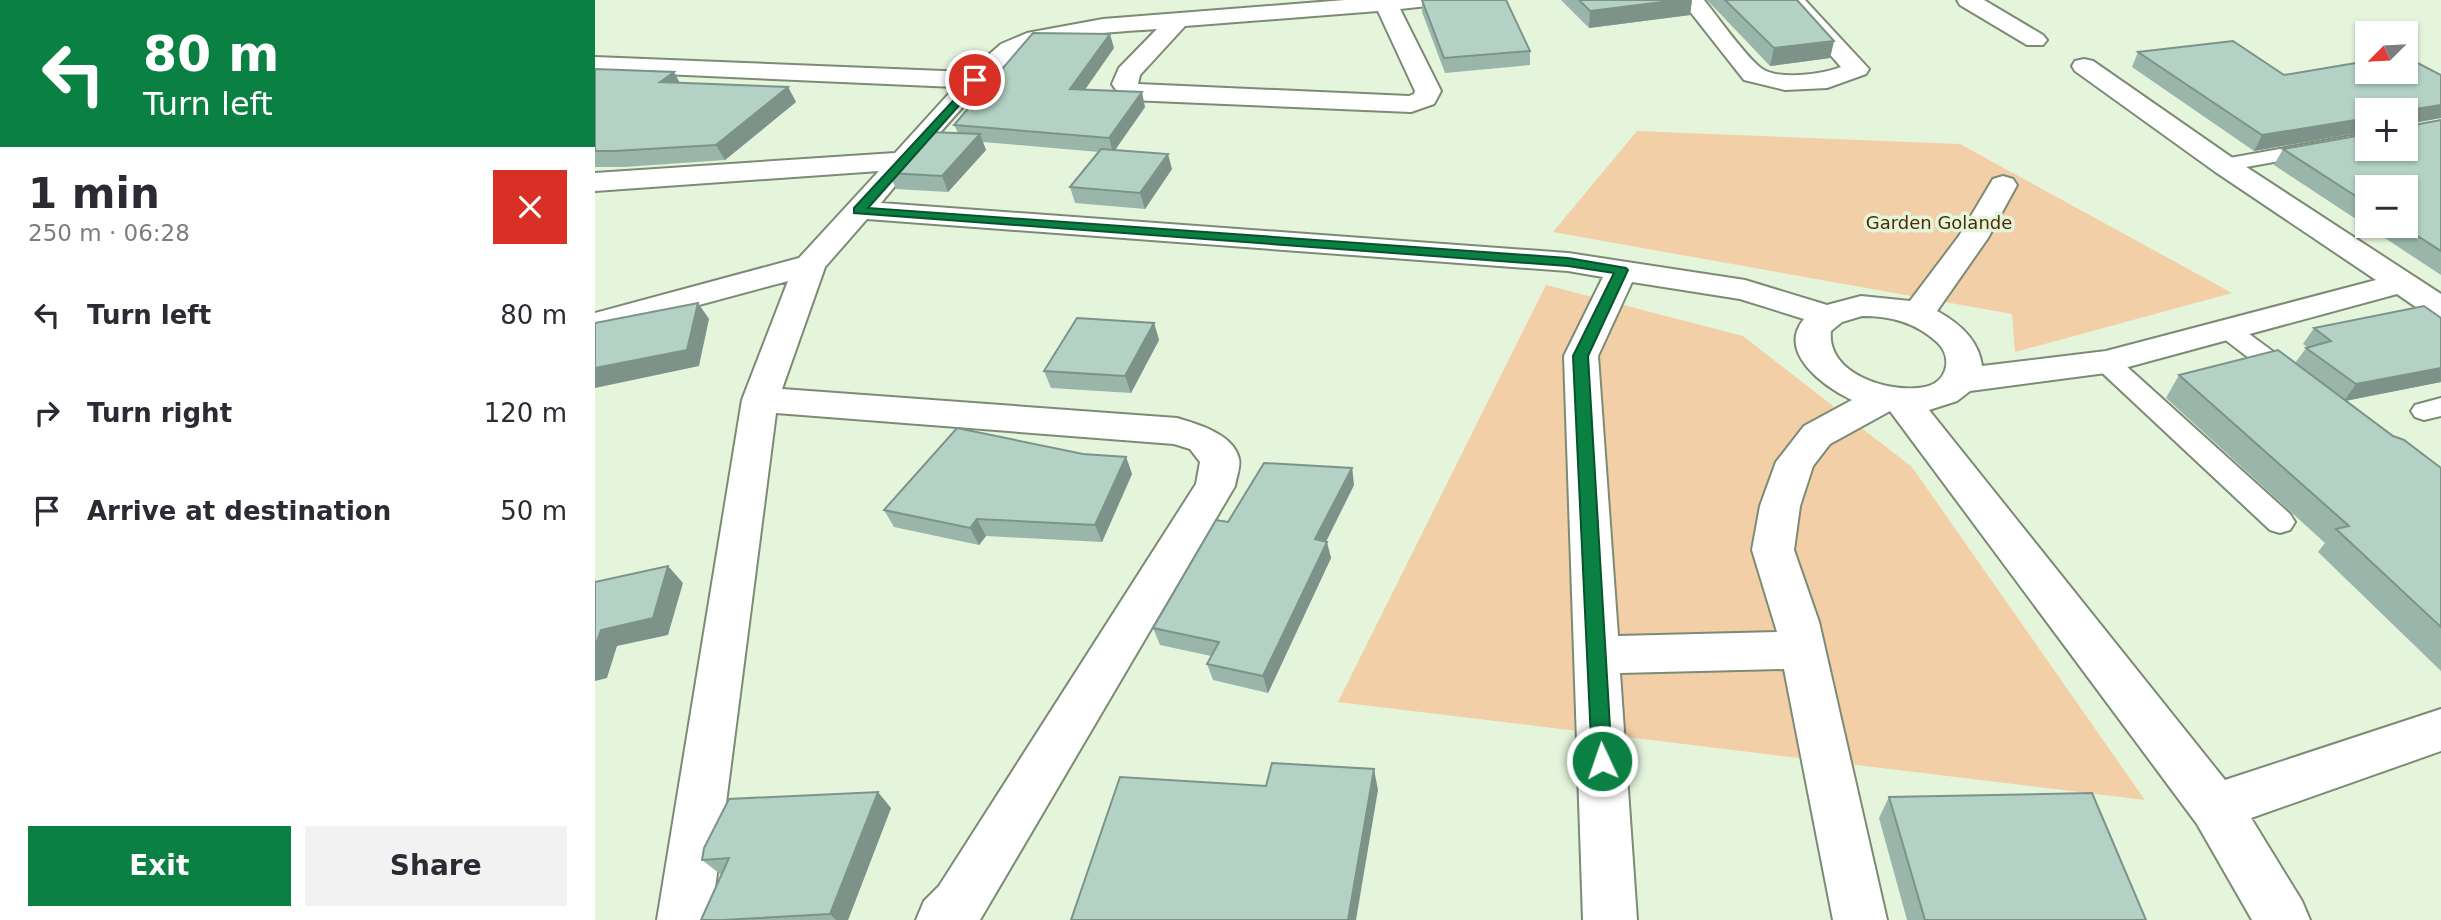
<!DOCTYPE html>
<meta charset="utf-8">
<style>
body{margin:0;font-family:"DejaVu Sans",sans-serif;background:#f2f2f3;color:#2b2b33;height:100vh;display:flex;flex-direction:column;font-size:26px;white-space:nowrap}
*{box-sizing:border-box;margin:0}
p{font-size:23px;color:#7c7c81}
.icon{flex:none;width:38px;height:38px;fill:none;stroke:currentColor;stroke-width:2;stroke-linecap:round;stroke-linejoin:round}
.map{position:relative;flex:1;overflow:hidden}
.panel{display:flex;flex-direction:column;background:#fff;width:595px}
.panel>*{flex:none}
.top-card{background:#0b8043;color:#fff;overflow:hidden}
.needle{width:46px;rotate:246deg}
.buttons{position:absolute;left:1760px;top:21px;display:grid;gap:14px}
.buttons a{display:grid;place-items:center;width:63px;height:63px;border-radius:0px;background:#fff;box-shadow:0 2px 5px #0004;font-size:35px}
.pin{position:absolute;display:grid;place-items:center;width:60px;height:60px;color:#fff;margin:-30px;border:4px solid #fff;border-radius:50%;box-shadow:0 2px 7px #0007}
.me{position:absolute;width:77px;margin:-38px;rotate:357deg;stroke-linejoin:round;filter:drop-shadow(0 0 5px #0008)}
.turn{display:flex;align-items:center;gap:24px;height:147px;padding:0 28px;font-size:32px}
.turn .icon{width:91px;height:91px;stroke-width:2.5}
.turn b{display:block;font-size:49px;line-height:60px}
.round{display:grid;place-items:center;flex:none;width:74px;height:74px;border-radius:0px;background:#f2f2f3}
.overview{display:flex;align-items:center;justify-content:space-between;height:119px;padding:0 28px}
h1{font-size:42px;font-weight:700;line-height:52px}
.primary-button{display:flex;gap:14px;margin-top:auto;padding:14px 28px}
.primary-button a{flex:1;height:80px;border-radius:0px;background:#0b8043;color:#fff;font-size:28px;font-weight:700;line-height:80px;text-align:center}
.primary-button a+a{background:#f2f2f3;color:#2b2b33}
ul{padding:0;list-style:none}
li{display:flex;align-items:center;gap:21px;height:98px;padding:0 28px}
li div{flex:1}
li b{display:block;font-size:26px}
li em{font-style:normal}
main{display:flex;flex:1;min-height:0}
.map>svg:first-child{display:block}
.green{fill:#f2cfa7}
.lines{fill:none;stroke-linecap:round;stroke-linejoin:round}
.lane-casing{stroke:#7c8b74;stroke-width:4}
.street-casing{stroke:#7c8b74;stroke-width:4}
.lane{fill:#fff;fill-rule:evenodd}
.street{fill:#fff;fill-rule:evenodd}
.wall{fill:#9ab5a9;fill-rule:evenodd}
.shaded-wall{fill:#7d938a}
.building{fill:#b3d2c5;stroke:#7d938a;stroke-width:2}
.route{fill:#0b8043;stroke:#07532c;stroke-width:2}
.labels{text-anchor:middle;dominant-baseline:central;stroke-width:7;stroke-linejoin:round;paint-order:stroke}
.far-park-label{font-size:18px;fill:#4b2d00;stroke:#e4f5dc}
</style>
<main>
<section class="panel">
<div class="top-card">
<div class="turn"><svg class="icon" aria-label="left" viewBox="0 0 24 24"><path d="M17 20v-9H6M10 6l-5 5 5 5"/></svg><div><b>80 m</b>Turn left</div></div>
</div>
<div class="overview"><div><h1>1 min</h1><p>250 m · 06:28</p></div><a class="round" style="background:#d93025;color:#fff"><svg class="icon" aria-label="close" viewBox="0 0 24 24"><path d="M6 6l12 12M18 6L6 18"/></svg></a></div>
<ul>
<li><svg class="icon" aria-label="left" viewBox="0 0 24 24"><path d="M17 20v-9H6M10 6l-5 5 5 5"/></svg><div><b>Turn left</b></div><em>80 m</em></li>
<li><svg class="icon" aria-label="right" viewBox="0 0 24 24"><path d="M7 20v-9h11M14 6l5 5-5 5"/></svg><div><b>Turn right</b></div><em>120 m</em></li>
<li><svg class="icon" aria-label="arrive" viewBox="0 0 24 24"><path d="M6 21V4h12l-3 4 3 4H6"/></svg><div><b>Arrive at destination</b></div><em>50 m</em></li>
</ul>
<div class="primary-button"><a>Exit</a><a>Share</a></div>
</section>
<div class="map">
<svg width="1846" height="920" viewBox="0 0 1846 920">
<rect width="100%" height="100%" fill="#e4f5dc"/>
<g class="green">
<path d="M 1042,131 L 1365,144 L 1637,293 L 1420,352 L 1417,314 L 958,232 Z"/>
<path d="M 951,285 L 1148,336 L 1317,467 L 1550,800 L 743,702 Z"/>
</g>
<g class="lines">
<g class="lane-casing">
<g id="lane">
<path d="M 1773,133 L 1773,145 L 1629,171 L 1622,169 L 1619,165 L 1622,161 L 1629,159 Z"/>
<path d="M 1633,322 L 1642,325 L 1703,370 L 1707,376 L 1703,382 L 1694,384 L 1685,382 L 1624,335 L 1621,330 L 1624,325 Z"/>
<path d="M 1511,354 L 1520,356 L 1695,514 L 1700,522 L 1695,530 L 1685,533 L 1675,530 L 1502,368 L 1498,362 L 1502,356 Z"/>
<path d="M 1846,398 L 1846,416 L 1829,420 L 1820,417 L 1816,411 L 1820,405 Z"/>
</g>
</g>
<g class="street-casing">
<g id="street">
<path d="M 750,0 L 845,0 L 842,5 L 805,9 L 846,91 L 839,104 L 816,112 L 535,100 L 526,97 L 517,84 L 524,68 L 562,29 C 522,32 478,33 439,46 C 402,58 316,168 286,203 L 973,253 L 1150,280 L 1232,305 L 1266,296 L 1315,301 L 1364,236 L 1398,179 L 1408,176 L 1418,179 L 1422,185 L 1393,238 L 1342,311 C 1364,323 1384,340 1387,366 L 1511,351 L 1781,280 L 1619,171 L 1480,71 L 1477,66 L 1480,61 L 1489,59 L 1498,61 L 1639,159 L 1846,294 L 1846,319 L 1834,316 L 1802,294 L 1511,373 L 1375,391 L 1362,401 L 1334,410 L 1630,780 L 1846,709 L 1846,751 L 1656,818 L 1707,901 L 1715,920 L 1657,920 L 1602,824 L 1295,411 L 1235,444 L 1218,466 L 1205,506 L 1199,550 L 1224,622 L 1292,920 L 1238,920 L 1189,669 L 1025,673 L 1042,920 L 988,920 L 969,356 L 1008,277 L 973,271 L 272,219 L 230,267 L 187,389 L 582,418 C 602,424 639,434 644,459 C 646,466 641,479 640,486 L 385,920 L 321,920 L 329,901 L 344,886 L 601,484 L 605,462 L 595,449 L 579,444 L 181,413 L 116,920 L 62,920 L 147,400 L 193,281 L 0,333 L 0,313 L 204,258 L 284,171 L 0,191 L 0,173 L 300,153 L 360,87 L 0,71 L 0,57 L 374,72 L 406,44 L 432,33 L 508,19 ZM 783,11 L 820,91 L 819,94 L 814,96 L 543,84 L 545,75 L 590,26 ZM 1037,282 L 1145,299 L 1209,319 C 1181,353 1230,387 1257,400 L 1209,426 L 1181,462 L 1165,506 L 1157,550 L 1182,632 L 1023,636 L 1003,356 ZM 1267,316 C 1295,316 1320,322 1342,342 C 1358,357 1353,382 1330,387 C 1295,394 1231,374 1236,331 L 1247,322 Z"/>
<path d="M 1086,0 L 1109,0 C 1122,16 1151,57 1166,68 C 1183,81 1228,74 1246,67 L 1187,0 L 1210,0 L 1274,69 L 1271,74 L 1232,88 L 1190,90 L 1149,80 Z"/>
<path d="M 1362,0 L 1389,0 L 1448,35 L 1452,40 L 1448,45 L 1432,45 L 1365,5 Z"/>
</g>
</g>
<use href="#lane" class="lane"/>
<use href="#street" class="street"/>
</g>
<g class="wall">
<path d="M 827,0 L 935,51 L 935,65 L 850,73 L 827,12 Z"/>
<path d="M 966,0 L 1097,0 L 1095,15 L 994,28 Z"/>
<path d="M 1112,0 L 1202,0 L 1239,41 L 1235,58 L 1175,66 Z"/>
<path d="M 519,48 L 490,89 L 550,107 L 520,150 L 577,169 L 550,209 L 480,203 L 475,187 L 504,152 L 388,142 L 391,150 L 353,192 L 301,189 L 294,173 L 363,133 L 359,125 Z"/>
<path d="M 1543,52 L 1689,75 L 1846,75 L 1846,118 L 1819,123 L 1819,125 L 1846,120 L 1846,275 L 1679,165 L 1688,149 L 1773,149 L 1811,110 L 1773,110 L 1773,131 L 1659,151 L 1537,67 ZM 1773,187 L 1811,226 L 1773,226 Z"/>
<path d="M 0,69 L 85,83 L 193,87 L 201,102 L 130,160 L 29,167 L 0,167 Z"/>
<path d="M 1846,318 L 1846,382 L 1751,401 L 1798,436 L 1846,468 L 1846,671 L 1723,552 L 1730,543 L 1571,398 L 1584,375 L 1700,363 L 1712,347 L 1708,344 L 1719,328 Z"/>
<path d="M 559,323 L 564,340 L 536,393 L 456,388 L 449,371 Z"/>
<path d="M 488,454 L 531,457 L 537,474 L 507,542 L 391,536 L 384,545 L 299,527 L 289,510 Z"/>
<path d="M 757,468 L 759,485 L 731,541 L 736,558 L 673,693 L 618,680 L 612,664 L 616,656 L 565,645 L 558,628 L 633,522 Z"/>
<path d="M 1294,797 L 1551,920 L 1312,920 L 1284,818 Z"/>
<path d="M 296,808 L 253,920 L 106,920 L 127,874 L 125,874 L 107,860 Z"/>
</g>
<g class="shaded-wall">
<path d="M 1083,0 L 1097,0 L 1095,15 L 994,28 L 995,11 Z"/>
<path d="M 515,34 L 519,48 L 480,104 L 475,89 Z"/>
<path d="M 1239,41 L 1235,58 L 1175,66 L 1179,48 Z"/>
<path d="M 79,72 L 87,87 L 65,82 Z"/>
<path d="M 193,87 L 201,102 L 130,160 L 121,145 Z"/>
<path d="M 547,92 L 550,107 L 518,153 L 514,138 Z"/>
<path d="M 1846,105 L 1846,118 L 1811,124 L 1819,109 Z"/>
<path d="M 1773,118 L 1773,131 L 1659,151 L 1667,135 Z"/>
<path d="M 385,134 L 391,150 L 353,192 L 347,176 Z"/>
<path d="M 573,154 L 577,169 L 550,209 L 545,193 Z"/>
<path d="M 103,303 L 114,319 L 104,366 L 0,388 L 0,368 Z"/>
<path d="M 559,323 L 564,340 L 536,393 L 530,376 Z"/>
<path d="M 1846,368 L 1846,382 L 1749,401 L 1761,384 Z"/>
<path d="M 531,457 L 537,474 L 507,542 L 500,525 Z"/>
<path d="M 757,468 L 759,485 L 724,556 L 720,539 Z"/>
<path d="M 382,519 L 391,536 L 384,545 L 375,528 Z"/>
<path d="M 732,542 L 736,558 L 673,693 L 668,676 Z"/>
<path d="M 73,566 L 88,583 L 73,635 L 22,646 L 12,678 L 0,681 L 0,647 L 6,630 Z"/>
<path d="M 779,769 L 783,790 L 761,920 L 753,920 Z"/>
<path d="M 283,792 L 296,808 L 253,920 L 241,920 L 235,914 Z"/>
</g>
<g class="building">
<path d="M 827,0 L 911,0 L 935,51 L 849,58 Z"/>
<path d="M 984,0 L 1083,0 L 995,11 Z"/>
<path d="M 1130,0 L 1202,0 L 1239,41 L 1179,48 Z"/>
<path d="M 438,33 L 515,34 L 475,89 L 547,92 L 514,138 L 359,125 Z"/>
<path d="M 1638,41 L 1689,75 L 1773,61 L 1773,72 L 1811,72 L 1811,57 L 1846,75 L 1846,105 L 1819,109 L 1819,125 L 1846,120 L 1846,251 L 1807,226 L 1811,226 L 1811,187 L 1773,187 L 1773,204 L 1688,149 L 1773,134 L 1773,149 L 1811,149 L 1811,110 L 1773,110 L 1773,118 L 1667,135 L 1543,52 Z"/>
<path d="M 0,69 L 79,72 L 65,82 L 193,87 L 121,145 L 19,151 L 0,151 Z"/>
<path d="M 333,132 L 385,134 L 347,176 L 294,173 Z"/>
<path d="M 506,149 L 573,154 L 545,193 L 475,187 Z"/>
<path d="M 103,303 L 92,350 L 0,368 L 0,323 Z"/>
<path d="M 1829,306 L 1846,318 L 1846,368 L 1761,384 L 1711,348 L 1736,341 L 1719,328 Z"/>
<path d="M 482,318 L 559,323 L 530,376 L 449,371 Z"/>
<path d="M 1683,350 L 1798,436 L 1809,440 L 1846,468 L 1846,627 L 1741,529 L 1754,526 L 1584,375 Z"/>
<path d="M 362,428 L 488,454 L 531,457 L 500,525 L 382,519 L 375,528 L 289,510 Z"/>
<path d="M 669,463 L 757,468 L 720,539 L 732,542 L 668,676 L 612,664 L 624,642 L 558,628 L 621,520 L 633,522 Z"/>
<path d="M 73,566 L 58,618 L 6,630 L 0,647 L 0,582 Z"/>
<path d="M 677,763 L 779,769 L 753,920 L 476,920 L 525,777 L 671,786 Z"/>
<path d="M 283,792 L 235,914 L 127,920 L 106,920 L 134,858 L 107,860 L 109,848 L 134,799 Z"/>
<path d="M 1497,793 L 1551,920 L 1330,920 L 1294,797 Z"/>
</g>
<path class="route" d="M 380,77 L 385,80 L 384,83 L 273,208 L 973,258 L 1031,268 L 1033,270 L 993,356 L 1017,761 L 1014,767 L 1007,770 L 1000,767 L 997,761 L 978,356 L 1019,273 L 973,266 L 259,213 L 259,208 Z"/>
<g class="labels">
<g class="far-park-label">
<text x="1344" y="222">Garden Golande</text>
</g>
</g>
</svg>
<div class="buttons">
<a><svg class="needle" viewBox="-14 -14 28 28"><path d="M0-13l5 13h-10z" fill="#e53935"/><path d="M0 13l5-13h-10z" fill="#7c7c81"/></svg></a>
<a>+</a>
<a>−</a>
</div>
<div class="pin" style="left:380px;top:80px;background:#d93025"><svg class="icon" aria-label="arrive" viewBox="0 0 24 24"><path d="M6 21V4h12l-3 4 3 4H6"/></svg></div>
<svg class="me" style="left:1007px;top:761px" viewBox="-20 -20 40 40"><circle r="17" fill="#0b8043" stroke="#fff" stroke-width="3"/><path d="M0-11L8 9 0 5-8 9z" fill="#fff"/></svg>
</div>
</main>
